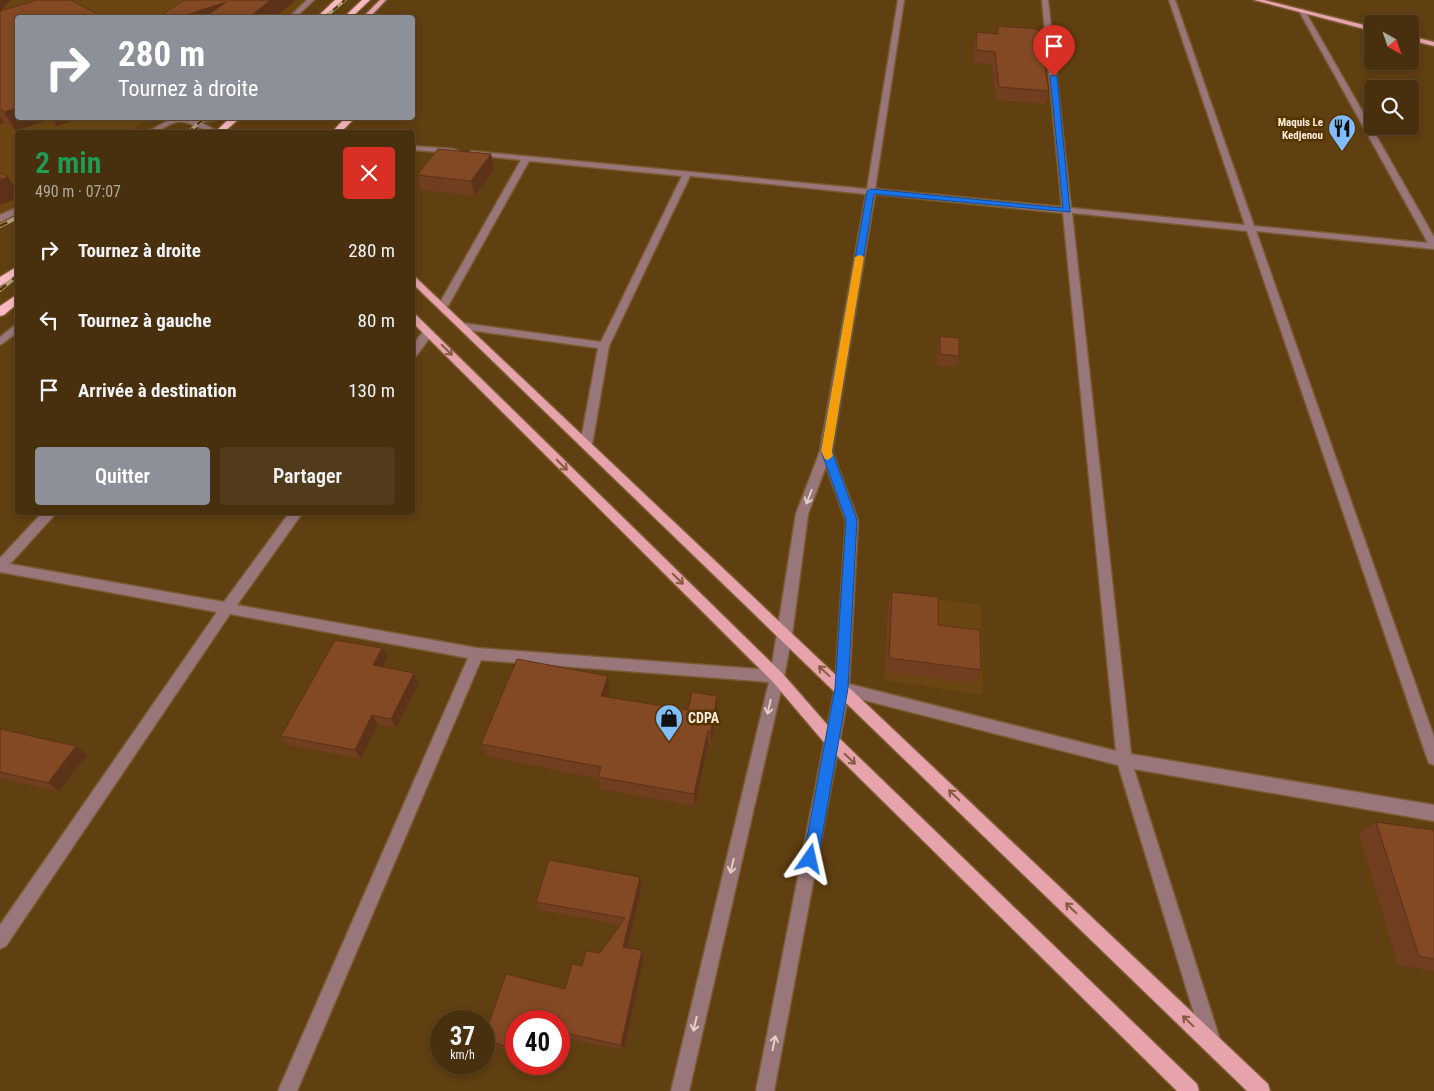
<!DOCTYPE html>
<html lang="fr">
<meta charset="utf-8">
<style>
body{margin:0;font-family:"Roboto Condensed",sans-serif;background:#523b1b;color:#f1f3f6;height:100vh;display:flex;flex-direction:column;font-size:19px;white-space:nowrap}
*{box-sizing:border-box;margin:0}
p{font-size:16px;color:#b1a99d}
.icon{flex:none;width:28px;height:28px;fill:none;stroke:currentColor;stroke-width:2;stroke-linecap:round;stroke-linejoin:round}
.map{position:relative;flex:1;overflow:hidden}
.sheet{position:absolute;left:15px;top:130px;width:400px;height:385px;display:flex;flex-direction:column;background:#482f0d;border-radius:5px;box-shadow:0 2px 8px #0003,0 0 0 1px #604a2e}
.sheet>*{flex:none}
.guide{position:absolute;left:15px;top:15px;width:400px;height:105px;border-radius:5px;box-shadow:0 2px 8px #0003,0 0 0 1px #604a2e;background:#8c9099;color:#fff;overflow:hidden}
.needle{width:32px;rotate:140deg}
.fabs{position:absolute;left:1364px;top:15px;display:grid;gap:10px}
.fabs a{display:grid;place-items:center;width:55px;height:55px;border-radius:5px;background:#482f0d;box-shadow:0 2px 8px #0003,0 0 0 1px #604a2e;font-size:25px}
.speed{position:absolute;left:430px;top:1010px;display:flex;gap:10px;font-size:25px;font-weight:700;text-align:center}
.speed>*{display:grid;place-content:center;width:65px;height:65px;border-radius:50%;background:#482f0d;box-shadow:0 2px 8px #0003,0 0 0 1px #604a2e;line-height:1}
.speed small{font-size:12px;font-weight:400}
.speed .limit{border:8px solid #d22;background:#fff;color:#111}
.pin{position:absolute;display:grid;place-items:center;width:42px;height:42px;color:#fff;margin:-51px -21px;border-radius:50% 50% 50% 0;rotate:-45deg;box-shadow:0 0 5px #0007}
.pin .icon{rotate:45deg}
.me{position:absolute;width:55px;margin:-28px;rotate:11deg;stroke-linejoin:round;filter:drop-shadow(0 0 4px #0008)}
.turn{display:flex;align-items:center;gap:18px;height:105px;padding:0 20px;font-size:22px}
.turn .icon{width:65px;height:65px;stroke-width:2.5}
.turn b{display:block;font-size:35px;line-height:42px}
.round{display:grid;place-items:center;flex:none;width:52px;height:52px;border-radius:5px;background:#523b1b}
.overview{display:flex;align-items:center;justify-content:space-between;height:85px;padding:0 20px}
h1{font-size:30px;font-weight:600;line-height:38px;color:#1e9e55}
.primary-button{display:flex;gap:10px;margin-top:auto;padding:10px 20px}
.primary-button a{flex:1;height:58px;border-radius:5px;background:#8c9099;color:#fff;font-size:20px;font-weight:600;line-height:58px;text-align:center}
.primary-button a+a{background:#523b1b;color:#f1f3f6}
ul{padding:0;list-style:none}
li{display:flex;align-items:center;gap:15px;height:70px;padding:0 20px}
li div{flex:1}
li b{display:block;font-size:19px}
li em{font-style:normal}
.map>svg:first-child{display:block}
.built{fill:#6c4612}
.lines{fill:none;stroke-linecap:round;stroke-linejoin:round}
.minor-casing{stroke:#795b31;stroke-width:3}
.major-casing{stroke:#795b31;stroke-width:3}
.highway-casing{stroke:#795b31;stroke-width:3}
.minor{fill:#98767a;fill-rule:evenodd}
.major{fill:#e6a3ac;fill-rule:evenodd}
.highway{fill:#fabac2;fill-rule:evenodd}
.rail-far1-casing{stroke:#b7a082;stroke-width:3}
.rail-casing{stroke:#b7a082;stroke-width:4}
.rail-far1{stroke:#553402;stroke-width:2;stroke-dasharray:6;stroke-linecap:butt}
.rail{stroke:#553402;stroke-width:2.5;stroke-dasharray:8;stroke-linecap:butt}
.wall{fill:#713e1f}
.shaded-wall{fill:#5c3219}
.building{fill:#834824;stroke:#5c3219}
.oneway{stroke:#885b3e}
.oneway2{stroke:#e3cfc4}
.route{fill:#1a73e8;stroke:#114b97}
.slow{fill:#f59e0b}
.labels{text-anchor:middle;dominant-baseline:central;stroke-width:5;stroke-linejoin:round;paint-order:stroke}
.far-poi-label{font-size:11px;font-weight:bold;fill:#fceddc;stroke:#553402;text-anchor:end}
.poi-label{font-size:14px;font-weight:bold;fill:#fceddc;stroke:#553402;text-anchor:start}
</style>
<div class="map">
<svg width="1434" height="1091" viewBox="0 0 1434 1091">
<rect width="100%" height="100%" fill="#603f11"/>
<g class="built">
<path d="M 0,0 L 309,0 L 288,17 L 18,18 L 18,118 L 162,118 L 147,120 L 130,132 L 18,132 L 17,207 L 0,214 Z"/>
<path d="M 890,593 L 981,605 L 983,695 L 884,680 Z"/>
</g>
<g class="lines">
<g class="minor-casing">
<g id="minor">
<path d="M 307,0 L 314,0 L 295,18 L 288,18 Z"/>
<path d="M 898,0 L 904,0 L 875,189 L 1062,207 L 1042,0 L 1048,0 L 1071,208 L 1245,225 L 1169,0 L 1175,0 L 1254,226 L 1428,243 L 1299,11 L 1302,9 L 1305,11 L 1434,237 L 1434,249 L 1256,231 L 1434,737 L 1434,765 L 1429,763 L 1427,758 L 1247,231 L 1072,213 L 1131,754 L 1434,805 L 1434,821 L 1134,769 L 1221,1043 L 1218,1049 L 1212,1052 L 1206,1049 L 1203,1043 L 1118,765 L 848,696 L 774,1091 L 756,1091 L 835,688 L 846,521 L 826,466 L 808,514 L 792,635 L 784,677 L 689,1091 L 671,1091 L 769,682 L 481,660 L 297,1091 L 278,1091 L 468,658 L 230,614 L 6,946 L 0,949 L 0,925 L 217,612 L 0,572 L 0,558 L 43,512 L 57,512 L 10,564 L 224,602 L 290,512 L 303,512 L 237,605 L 477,648 L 771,670 L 796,514 L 820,451 L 866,194 L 690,176 L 609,346 L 592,445 L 586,449 L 580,445 L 598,348 L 462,329 L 457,326 L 462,323 L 601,342 L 682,176 L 529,161 L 448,306 L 443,309 L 438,306 L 521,160 L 474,155 L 470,153 L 471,151 L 867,189 ZM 875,194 L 1063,213 L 1116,751 L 849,684 L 858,521 L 832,451 Z"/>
<path d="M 173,118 L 220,118 L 217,120 L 200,122 L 219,132 C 204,134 192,120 177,122 C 166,124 159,134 147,132 Z"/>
<path d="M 412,146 L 454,149 L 458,151 L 454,153 L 412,150 Z"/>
<path d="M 18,207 L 18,213 L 0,222 L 0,215 Z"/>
<path d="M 18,323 L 18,332 L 0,345 L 0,337 Z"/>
<path d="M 429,329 L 434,332 L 416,356 L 412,357 C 412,346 418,333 429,329 Z"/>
</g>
</g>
<g class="major-casing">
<g id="major">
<path d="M 380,0 L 386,0 L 369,18 L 362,18 Z"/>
<path d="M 1254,0 L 1264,0 L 1372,27 L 1372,31 Z"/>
<path d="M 1410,36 L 1434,42 L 1434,46 L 1410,40 Z"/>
<path d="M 412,274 L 1268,1084 L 1270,1091 L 1247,1091 L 412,283 Z"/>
<path d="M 412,313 L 415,314 L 782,673 L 838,737 L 1197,1084 L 1199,1091 L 1177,1091 L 828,747 L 772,681 L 412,322 Z"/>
</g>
</g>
<g class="highway-casing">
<g id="highway">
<path d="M 335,0 L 343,0 L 324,18 L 316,18 Z"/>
<path d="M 362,0 L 370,0 L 351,18 L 343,18 Z"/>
<path d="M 230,118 L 240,118 L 224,132 L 215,132 Z"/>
<path d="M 345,118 L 355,118 L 341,132 L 332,132 Z"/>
<path d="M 18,266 L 18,275 L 0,286 L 0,277 Z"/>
<path d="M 18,294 L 18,303 L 4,315 L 0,316 L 0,306 Z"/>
</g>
</g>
<use href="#minor" class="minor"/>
<use href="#major" class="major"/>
<use href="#highway" class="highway"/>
<g class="rail-far1-casing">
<g id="rail-far1">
<path d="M 324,18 L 345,0"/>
<path d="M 188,132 L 205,118"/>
</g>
</g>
<g class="rail-casing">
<g id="rail">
<path d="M 0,226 L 18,217"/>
<path d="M 0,290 L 18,275"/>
</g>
</g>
<use href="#rail-far1" class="rail-far1"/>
<use href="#rail" class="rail"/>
</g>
<g class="wall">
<path d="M 0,0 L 11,0 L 1,11 L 18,118 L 79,118 L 57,126 L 47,120 L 16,131 L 4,123 L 0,124 Z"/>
<path d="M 998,26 L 1049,91 L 1045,104 L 996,100 L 992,64 L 973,63 L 974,44 L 977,32 L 996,34 Z"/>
<path d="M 491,154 L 494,169 L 475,196 L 421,190 L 417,175 Z"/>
<path d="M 940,336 L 959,356 L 956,367 L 937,365 L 938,346 Z"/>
<path d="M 892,592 L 938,625 L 981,670 L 975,684 L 885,672 L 888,606 Z"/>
<path d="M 382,648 L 388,657 L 383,667 L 419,683 L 396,728 L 378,724 L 361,759 L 289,745 L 281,736 Z"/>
<path d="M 610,690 L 608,697 L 688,710 L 717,696 L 717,709 L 711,744 L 708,744 L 695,806 L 601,789 L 599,779 L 487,756 L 481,744 Z"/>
<path d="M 0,729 L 87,755 L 59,792 L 0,778 Z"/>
<path d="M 1376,822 L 1434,830 L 1434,971 L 1398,965 L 1359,833 Z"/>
<path d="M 642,885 L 627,948 L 642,950 L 644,957 L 624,1050 L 559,1037 L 559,1021 L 516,1021 L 516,1053 L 489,1045 L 484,1041 L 484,1037 L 565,989 L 582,966 L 600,953 L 621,925 L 540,910 L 536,902 Z"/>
</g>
<g class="shaded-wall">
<path d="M 0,0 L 11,0 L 0,12 Z"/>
<path d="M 271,0 L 296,0 L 274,18 L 248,18 Z"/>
<path d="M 226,2 L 231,18 L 177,18 Z"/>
<path d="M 18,108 L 18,118 L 46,118 L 47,120 L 16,131 L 4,112 Z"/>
<path d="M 0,117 L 4,123 L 0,124 Z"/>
<path d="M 52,118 L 79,118 L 57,126 Z"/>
<path d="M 491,154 L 494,169 L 475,196 L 471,181 Z"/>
<path d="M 8,177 L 18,192 L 18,198 L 0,205 L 0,180 Z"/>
<path d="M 382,648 L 388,657 L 379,675 L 373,665 Z"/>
<path d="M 414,673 L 419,683 L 396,728 L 391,719 Z"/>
<path d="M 608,676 L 610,690 L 604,710 L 601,696 Z"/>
<path d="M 717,696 L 717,709 L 711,744 L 711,731 Z"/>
<path d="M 372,715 L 378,724 L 361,759 L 355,750 Z"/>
<path d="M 708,731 L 708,744 L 695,806 L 694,794 Z"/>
<path d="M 76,746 L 87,755 L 59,792 L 48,783 Z"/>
<path d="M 640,877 L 642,885 L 626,954 L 623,947 Z"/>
<path d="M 642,950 L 644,957 L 624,1050 L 621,1045 Z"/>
</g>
<g class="building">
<path d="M 37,0 L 71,0 L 105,18 L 18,18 L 18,108 L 4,112 L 0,109 L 0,11 Z"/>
<path d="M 184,0 L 271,0 L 248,18 L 204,18 L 226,2 L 177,18 L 157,18 Z"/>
<path d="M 998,26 L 1038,29 L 1049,91 L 999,87 L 995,52 L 976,50 L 977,32 L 998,34 Z"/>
<path d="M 438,149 L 491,154 L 471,181 L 417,175 Z"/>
<path d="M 0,172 L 8,177 L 0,180 Z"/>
<path d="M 940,336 L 959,338 L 959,356 L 940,354 Z"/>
<path d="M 892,592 L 938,597 L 938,625 L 980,630 L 981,670 L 889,658 Z"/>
<path d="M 335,640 L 382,648 L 373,665 L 414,673 L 391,719 L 372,715 L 355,750 L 281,736 Z"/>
<path d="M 517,659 L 608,676 L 601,696 L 688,710 L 692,692 L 717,696 L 711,731 L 708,731 L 694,794 L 598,777 L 601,767 L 481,744 Z"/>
<path d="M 0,729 L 76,746 L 48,783 L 0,772 Z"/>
<path d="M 1376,822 L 1434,830 L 1434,959 L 1419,956 Z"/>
<path d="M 549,860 L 640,877 L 623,947 L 642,950 L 621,1045 L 559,1032 L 559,1021 L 516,1021 L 516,1049 L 484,1040 L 484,1037 L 506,974 L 565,989 L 572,964 L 582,966 L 586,951 L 600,953 L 625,918 L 536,902 Z"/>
</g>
<defs><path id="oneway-shaft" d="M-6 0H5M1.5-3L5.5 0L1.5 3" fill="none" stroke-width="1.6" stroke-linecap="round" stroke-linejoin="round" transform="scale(1.25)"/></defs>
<g class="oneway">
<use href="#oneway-shaft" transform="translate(447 350) rotate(45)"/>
<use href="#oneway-shaft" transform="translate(562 465) rotate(45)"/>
<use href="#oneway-shaft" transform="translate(678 579) rotate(45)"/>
<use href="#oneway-shaft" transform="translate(824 671) rotate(-137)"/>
<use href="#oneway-shaft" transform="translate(850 759) rotate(44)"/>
<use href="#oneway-shaft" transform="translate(954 795) rotate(-136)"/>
<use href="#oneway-shaft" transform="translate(1071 908) rotate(-136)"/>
<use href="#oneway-shaft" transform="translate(1188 1021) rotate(-136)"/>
</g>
<g class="oneway2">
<use href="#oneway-shaft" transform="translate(809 497) rotate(111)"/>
<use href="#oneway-shaft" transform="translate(769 707) rotate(103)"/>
<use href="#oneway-shaft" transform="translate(732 866) rotate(103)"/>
<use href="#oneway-shaft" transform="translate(695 1024) rotate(103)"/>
<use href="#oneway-shaft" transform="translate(774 1043) rotate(-79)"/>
</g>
<path class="route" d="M 1054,75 L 1057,76 L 1070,212 L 874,194 L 832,451 L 857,520 L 848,688 L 818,859 L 815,864 L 810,866 L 805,864 L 803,859 L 835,688 L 846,520 L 821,451 L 867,191 L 871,189 L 1063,208 L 1050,76 Z"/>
<path class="slow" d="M 860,255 L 864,257 L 832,451 L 833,456 L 828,460 L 825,459 L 821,451 L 855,257 Z"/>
<defs>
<g id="restaurant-pin" transform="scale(1.4375)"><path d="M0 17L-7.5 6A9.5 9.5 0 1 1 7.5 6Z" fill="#81bdfa" stroke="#553402"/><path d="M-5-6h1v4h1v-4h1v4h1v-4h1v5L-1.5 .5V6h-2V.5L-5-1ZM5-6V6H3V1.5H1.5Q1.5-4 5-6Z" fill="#111"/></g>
<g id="shop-pin" transform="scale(1.4375)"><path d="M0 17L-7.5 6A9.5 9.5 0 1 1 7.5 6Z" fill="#81bdfa" stroke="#553402"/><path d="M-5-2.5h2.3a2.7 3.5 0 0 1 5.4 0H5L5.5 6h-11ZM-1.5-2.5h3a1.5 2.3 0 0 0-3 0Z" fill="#111"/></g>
</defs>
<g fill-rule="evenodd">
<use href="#restaurant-pin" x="1342" y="128"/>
<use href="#shop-pin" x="669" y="718"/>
</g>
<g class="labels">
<g class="far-poi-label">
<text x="1323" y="122">Maquis Le<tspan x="1323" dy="13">Kedjenou</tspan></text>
</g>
<g class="poi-label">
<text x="688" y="718">CDPA</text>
</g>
</g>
</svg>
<div class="fabs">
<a><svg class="needle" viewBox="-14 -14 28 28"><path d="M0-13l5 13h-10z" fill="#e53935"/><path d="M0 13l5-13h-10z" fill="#b1a99d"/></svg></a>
<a><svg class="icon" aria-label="search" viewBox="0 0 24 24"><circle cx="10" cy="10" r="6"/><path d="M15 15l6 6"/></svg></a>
</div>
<div class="speed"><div>37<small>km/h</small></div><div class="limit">40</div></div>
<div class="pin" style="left:1054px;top:76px;background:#d93025"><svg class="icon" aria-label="arrive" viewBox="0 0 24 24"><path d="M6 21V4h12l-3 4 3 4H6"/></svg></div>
<svg class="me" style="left:810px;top:859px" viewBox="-20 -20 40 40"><path d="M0-17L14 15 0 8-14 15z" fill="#1a73e8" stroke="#fff" stroke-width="4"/></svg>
<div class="guide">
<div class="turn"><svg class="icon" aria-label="right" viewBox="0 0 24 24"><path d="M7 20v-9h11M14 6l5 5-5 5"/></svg><div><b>280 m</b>Tournez à droite</div></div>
</div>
<section class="sheet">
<div class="overview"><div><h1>2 min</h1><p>490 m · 07:07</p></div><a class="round" style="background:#d93025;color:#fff"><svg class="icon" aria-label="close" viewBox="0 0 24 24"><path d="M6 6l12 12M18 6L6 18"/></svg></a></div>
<ul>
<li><svg class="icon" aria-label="right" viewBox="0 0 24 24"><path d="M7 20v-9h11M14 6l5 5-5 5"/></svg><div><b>Tournez à droite</b></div><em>280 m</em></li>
<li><svg class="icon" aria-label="left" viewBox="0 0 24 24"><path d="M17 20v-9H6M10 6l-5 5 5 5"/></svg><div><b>Tournez à gauche</b></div><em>80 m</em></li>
<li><svg class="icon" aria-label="arrive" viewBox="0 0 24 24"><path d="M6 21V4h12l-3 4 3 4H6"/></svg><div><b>Arrivée à destination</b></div><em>130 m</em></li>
</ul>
<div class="primary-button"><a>Quitter</a><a>Partager</a></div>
</section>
</div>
